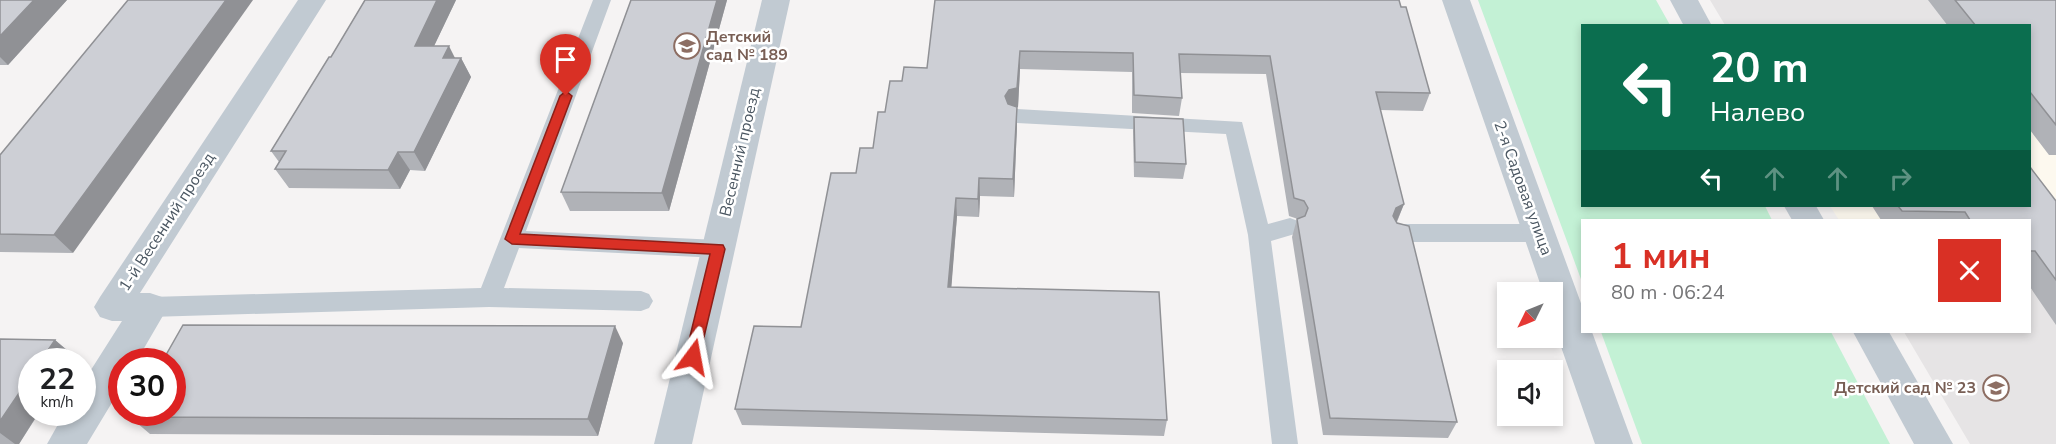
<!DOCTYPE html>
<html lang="ru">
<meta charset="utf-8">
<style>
body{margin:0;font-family:"Nunito Sans",sans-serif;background:#f2f2f2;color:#202124;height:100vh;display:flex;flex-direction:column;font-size:22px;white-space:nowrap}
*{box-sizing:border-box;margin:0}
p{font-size:20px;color:#757577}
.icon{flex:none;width:33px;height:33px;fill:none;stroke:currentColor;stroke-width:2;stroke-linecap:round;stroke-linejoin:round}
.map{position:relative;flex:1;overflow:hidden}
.sheet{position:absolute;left:1581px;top:219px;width:450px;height:114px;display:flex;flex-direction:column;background:#fff;border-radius:0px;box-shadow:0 3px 9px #0003}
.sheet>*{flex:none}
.top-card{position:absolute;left:1581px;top:24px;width:450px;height:183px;border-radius:0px;box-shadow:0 3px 9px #0003;background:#0b6e4f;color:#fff;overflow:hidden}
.needle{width:39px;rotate:227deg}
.controls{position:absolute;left:1497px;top:282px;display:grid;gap:12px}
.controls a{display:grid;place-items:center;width:66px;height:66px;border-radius:0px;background:#fff;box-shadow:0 3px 9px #0003;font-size:30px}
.speed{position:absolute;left:18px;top:348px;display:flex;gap:12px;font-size:30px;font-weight:700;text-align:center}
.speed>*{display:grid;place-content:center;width:78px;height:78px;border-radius:50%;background:#fff;box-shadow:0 3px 9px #0003;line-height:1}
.speed small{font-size:15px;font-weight:400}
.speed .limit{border:9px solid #d22;background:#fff;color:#111}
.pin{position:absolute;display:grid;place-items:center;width:51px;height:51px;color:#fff;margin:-62px -26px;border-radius:50% 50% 50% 0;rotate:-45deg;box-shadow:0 0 6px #0007}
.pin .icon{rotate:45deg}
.me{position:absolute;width:66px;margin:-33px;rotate:13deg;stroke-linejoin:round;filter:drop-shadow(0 0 4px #0008)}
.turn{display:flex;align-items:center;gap:21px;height:126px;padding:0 30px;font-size:27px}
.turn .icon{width:78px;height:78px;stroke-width:2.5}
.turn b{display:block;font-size:42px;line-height:51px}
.lanes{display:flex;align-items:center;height:57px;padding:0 30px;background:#0003;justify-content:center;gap:30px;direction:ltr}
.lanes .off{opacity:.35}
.round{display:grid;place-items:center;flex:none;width:63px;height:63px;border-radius:0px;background:#f2f2f2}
.headline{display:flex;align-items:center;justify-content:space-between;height:102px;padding:0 30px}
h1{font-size:36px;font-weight:700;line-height:45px;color:#d93025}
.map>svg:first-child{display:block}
.commercial{fill:#fdf9ef}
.education{fill:#e6e4e5}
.green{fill:#c3f1d5}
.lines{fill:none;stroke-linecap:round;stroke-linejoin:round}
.lane{fill:#c1cad2;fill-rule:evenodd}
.street{fill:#c1cad2;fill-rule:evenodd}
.wall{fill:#b0b2b7}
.shaded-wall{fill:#909195}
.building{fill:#cdcfd5;stroke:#909195;stroke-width:1.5}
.route{fill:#d93025;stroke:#8d1f18;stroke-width:1.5}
.labels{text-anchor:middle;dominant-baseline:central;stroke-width:5;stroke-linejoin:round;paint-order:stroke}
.education-label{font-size:16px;font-weight:bold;fill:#785e54;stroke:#fff;text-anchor:start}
.street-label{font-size:16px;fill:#4a5661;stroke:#fff}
</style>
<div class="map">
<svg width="2056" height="444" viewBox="0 0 2056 444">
<rect width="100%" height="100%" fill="#f5f3f3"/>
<path class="commercial" d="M 2030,112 L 2056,113 L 2056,281 L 2030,290 L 2030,220 L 1839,220 L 1830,206 L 2030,206 Z"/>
<g class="education">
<path d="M 1710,0 L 2056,0 L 2030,26 L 1725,25 Z"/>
<path d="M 2056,281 L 2056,444 L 1970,444 L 1904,332 L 2030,332 L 2030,290 Z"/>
</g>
<g class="green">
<path d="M 1478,0 L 1656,0 L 1670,25 L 1582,26 L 1582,206 L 1765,206 L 1772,220 L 1582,220 L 1582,282 Z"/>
<path d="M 1601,332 L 1831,332 L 1890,444 L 1642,444 Z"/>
</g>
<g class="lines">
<g class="lane">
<path d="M 593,0 L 611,0 L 526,231 L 718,240 L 726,243 L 729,249 L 726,255 L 718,258 L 519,248 L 504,288 L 641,291 L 649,294 L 653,301 L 649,308 L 641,311 L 489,307 L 150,317 L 142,314 L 138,307 L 142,300 L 150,297 L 481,288 Z"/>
<path d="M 1017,109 L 1242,122 L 1268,224 L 1290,218 L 1298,221 L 1301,227 L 1298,233 L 1271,241 L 1298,444 L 1272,444 L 1248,235 L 1226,134 L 1017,123 L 1010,121 L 1007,116 L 1010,111 Z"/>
<path d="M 1399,224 L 1539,224 L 1547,227 L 1550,233 L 1547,239 L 1539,242 L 1399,242 L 1391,239 L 1388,233 L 1391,227 Z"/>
</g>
<g class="street">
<path d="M 298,0 L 326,0 L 140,293 L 150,293 L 162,297 L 168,307 L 136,362 L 122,362 L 122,386 L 87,444 L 47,444 L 65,412 L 82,412 L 82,384 L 122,321 L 112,321 L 100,317 L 94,307 L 100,297 Z"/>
<path d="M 762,0 L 790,0 L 692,444 L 654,444 Z"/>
<path d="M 1442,0 L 1470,0 L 1582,306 L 1582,332 L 1592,332 L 1633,444 L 1595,444 L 1552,321 L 1552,292 L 1543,292 Z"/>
<path d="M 1670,0 L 1698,0 L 1712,26 L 1684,26 Z"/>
<path d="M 1784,206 L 1816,206 L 1824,220 L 1792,220 Z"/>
<path d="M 1853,332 L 1889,332 L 1953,444 L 1914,444 Z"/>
</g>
</g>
<g class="wall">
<path d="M 0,0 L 67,0 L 8,65 L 0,65 Z"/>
<path d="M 365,0 L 456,0 L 434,46 L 455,58 L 461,58 L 471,77 L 425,171 L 410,170 L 400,189 L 289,188 L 275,169 L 279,162 L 271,151 L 331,57 Z"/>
<path d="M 631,0 L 727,0 L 669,211 L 570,211 L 561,192 Z"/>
<path d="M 935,0 L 1399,0 L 1430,93 L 1423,111 L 1380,110 L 1404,204 L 1397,222 L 1457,422 L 1448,438 L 1323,435 L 1292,237 L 1297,219 L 1298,219 L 1289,216 L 1266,74 L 1180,73 L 1182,98 L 1179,116 L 1132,113 L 1132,72 L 1020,69 L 1018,107 L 1017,107 L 1017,125 L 1014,197 L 980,196 L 979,217 L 957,216 L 951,287 L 1167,420 L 1164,436 L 742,425 L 735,409 L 801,327 L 856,173 L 873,148 L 885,112 L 902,81 L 927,68 Z"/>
<path d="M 1928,0 L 2056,0 L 2056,155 L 2049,155 L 2030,130 L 2030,26 L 1948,26 Z"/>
<path d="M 1134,117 L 1186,164 L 1183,179 L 1134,177 L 1133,131 Z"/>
<path d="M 0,155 L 73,253 L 0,252 Z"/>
<path d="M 2056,201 L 2056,325 L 2030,287 L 2030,220 L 1881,220 L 1872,206 L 2030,206 Z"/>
<path d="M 0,339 L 55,340 L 75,357 L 19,444 L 0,444 Z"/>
<path d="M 623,343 L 598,436 L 150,434 L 130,417 Z"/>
</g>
<g class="shaded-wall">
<path d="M 34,0 L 67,0 L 8,65 L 0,57 L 0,36 Z"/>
<path d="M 226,0 L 253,0 L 73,253 L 54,235 Z"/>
<path d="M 437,0 L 456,0 L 425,65 L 415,46 Z"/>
<path d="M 717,0 L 727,0 L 669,211 L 662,193 Z"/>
<path d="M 449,46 L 458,64 L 461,58 L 471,77 L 425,171 L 414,152 L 443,58 Z"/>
<path d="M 1020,51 L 1020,69 L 1018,107 L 1017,107 L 1017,125 L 1014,197 L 1009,109 L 1005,96 L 1009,90 Z"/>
<path d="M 398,152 L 410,170 L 400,189 L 388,170 Z"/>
<path d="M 979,178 L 980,196 L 979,217 L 978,199 Z"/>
<path d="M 956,198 L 957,216 L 950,305 L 948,287 Z"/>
<path d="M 1404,204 L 1396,223 L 1389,226 L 1396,208 Z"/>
<path d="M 615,326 L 623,343 L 598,436 L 588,419 Z"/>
<path d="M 55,340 L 75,357 L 72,362 L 40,362 Z"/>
<path d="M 32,374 L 32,412 L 39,412 L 19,444 L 15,444 L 0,433 L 0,421 Z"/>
</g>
<g class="building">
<path d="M 0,0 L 34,0 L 0,36 Z"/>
<path d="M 128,0 L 226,0 L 54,235 L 0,234 L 0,155 Z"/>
<path d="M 365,0 L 437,0 L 415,46 L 449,46 L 443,58 L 461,58 L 414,152 L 398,152 L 388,170 L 275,169 L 286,151 L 271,151 L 329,57 L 331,57 Z"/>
<path d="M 631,0 L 717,0 L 662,193 L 561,192 Z"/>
<path d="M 935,0 L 1399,0 L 1401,7 L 1406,7 L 1430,93 L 1376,92 L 1404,204 L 1396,208 L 1393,216 L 1397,223 L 1409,226 L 1457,422 L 1330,418 L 1297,219 L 1305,216 L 1308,208 L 1304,201 L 1294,198 L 1270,56 L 1179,54 L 1182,98 L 1134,95 L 1133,53 L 1020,51 L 1017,88 L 1009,90 L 1005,96 L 1008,104 L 1017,107 L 1013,179 L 979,178 L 978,199 L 956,198 L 948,287 L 1159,292 L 1167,420 L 735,409 L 754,326 L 801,327 L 831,173 L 856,173 L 860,148 L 873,148 L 878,112 L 885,112 L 890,81 L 902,81 L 904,67 L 927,68 Z"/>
<path d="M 1955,0 L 2056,0 L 2056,125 L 2030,92 L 2030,26 L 1976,26 Z"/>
<path d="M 1134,117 L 1183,119 L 1186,164 L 1135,162 Z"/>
<path d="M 2030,167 L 2056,201 L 2056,280 L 2035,251 L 2030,251 L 2030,220 L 1970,220 L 1965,212 L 1902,211 L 1898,206 L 2030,206 Z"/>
<path d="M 183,325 L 615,326 L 588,419 L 130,417 L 133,412 L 172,412 L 172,362 L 162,362 Z"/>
<path d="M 0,339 L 55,340 L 40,362 L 32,362 L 32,374 L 0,421 Z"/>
</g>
<path class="route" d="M 566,91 L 572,96 L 520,234 L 723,245 L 725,249 L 698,362 L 693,363 L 688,362 L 685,357 L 710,254 L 512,244 L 505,239 L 560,96 Z"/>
<defs>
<g id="school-ring" transform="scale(1.35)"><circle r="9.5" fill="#fff" stroke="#8d6e63" stroke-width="1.5"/><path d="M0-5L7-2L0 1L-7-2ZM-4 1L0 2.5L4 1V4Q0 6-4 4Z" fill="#8d6e63"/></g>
</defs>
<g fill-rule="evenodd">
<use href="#school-ring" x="687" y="46"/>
<use href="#school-ring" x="1996" y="388"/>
</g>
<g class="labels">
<g class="education-label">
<text x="706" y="37">Детский<tspan x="706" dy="18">сад № 189</tspan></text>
<text x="1976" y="388" text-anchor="end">Детский сад № 23</text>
</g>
<g class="street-label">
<text transform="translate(740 152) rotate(-77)">Весенний проезд</text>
<text transform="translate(1523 188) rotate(70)">2-я Садовая улица</text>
<text transform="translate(167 222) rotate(-57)">1-й Весенний проезд</text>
</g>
</g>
</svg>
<div class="controls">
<a><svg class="needle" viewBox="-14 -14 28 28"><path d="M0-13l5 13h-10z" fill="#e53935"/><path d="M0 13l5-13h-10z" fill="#757577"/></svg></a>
<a><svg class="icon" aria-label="sound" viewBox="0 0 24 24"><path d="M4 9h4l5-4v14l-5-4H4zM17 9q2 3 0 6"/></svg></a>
</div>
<div class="speed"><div>22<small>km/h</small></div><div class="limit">30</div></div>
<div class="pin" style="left:566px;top:96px;background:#d93025"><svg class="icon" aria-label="arrive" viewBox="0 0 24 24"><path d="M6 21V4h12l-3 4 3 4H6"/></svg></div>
<svg class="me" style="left:693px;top:357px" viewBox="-20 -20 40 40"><path d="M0-17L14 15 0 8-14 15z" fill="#d93025" stroke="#fff" stroke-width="4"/></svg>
<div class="top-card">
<div class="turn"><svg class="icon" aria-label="left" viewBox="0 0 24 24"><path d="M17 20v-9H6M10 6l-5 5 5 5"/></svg><div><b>20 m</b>Налево</div></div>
<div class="lanes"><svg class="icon" aria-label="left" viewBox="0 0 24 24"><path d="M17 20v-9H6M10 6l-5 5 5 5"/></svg><svg class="icon off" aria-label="ahead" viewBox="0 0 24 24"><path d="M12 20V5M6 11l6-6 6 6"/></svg><svg class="icon off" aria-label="ahead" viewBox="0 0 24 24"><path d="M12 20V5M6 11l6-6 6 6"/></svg><svg class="icon off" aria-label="right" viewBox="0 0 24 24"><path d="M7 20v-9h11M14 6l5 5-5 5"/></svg></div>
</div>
<section class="sheet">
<div class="headline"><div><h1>1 мин</h1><p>80 m · 06:24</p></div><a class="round" style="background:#d93025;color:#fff"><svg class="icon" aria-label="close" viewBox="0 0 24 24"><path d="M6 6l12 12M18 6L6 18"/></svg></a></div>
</section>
</div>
